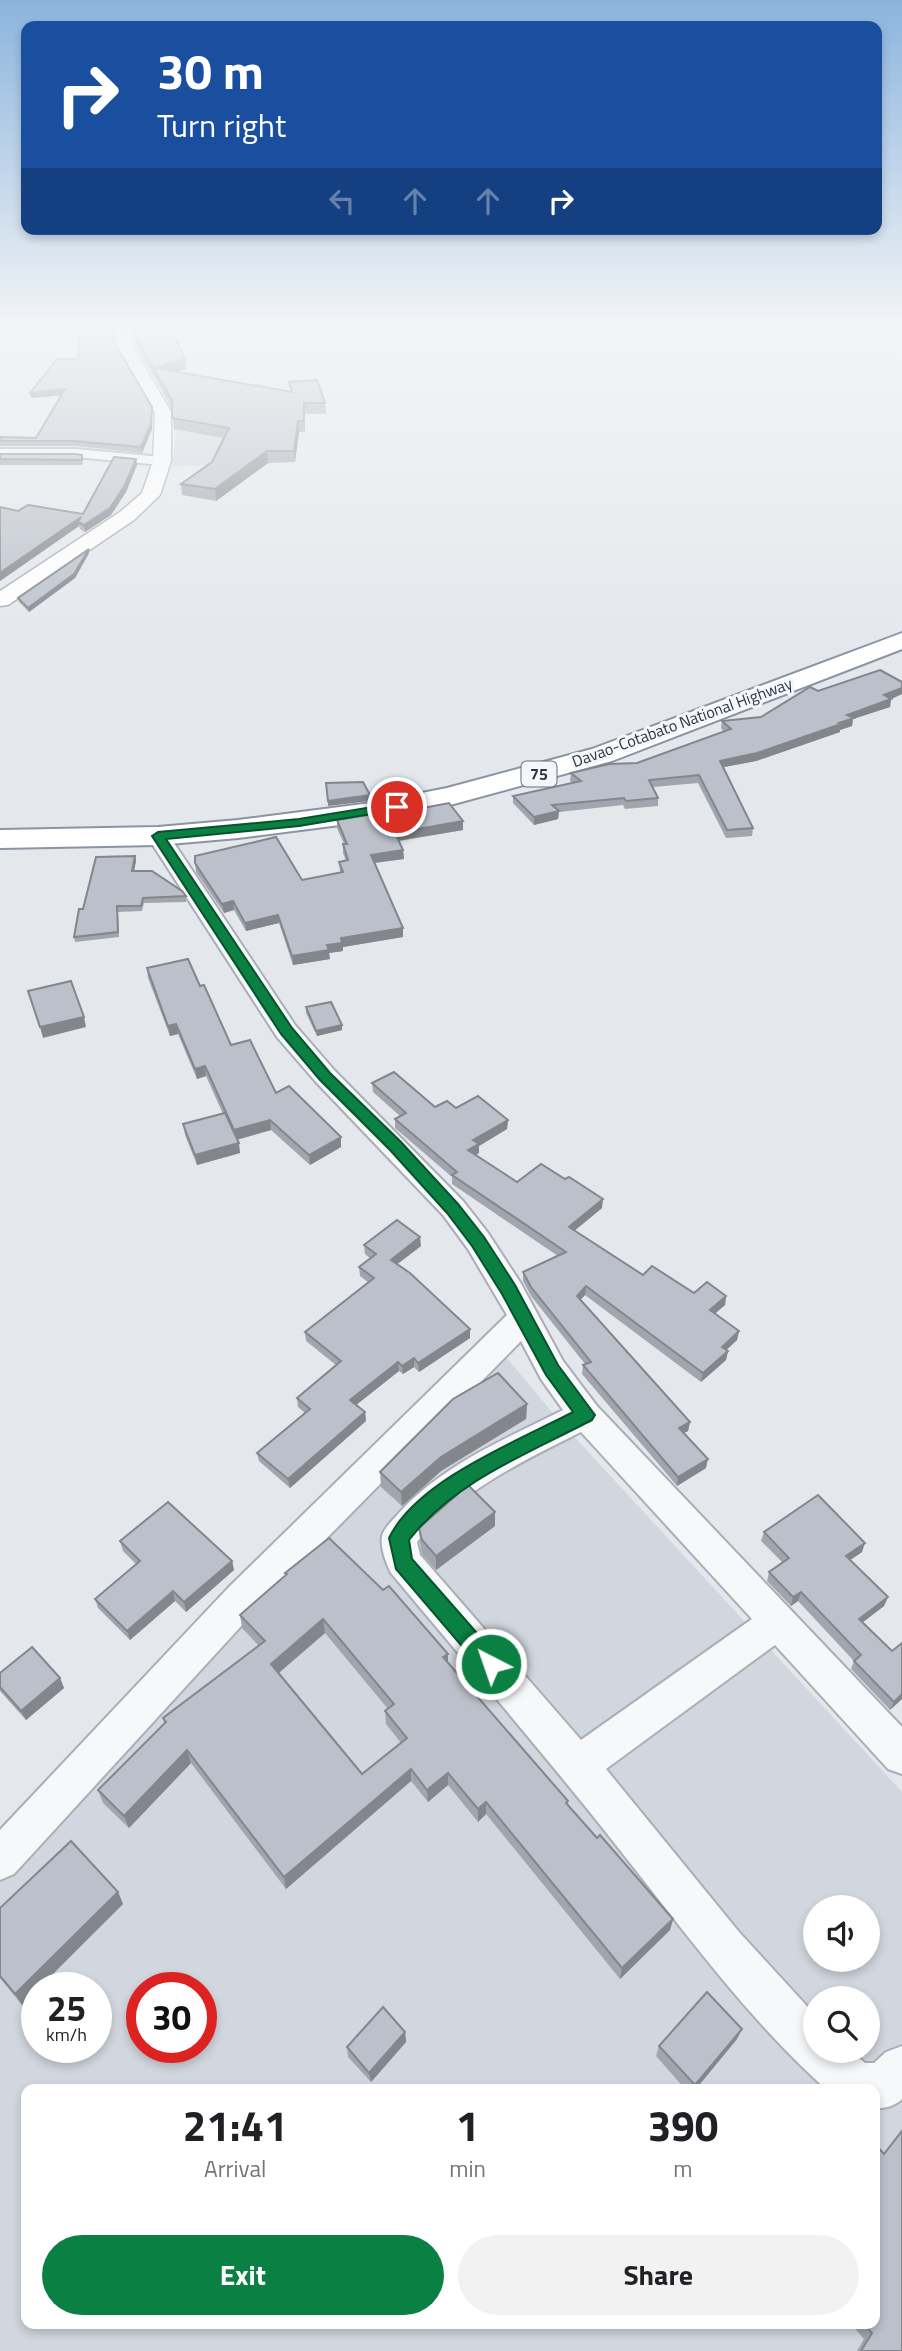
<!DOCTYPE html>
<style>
body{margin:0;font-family:"Titillium Web",sans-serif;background:#f2f2f2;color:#202124;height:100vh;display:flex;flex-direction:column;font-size:26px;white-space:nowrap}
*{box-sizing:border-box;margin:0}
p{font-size:23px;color:#757577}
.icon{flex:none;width:38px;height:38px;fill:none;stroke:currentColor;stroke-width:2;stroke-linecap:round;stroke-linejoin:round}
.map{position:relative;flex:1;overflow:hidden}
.drawer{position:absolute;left:21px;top:2084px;width:859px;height:245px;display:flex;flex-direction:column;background:#fff;border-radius:14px;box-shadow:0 4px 10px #0003}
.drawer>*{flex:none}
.hud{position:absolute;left:21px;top:21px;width:861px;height:214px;border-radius:14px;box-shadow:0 4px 10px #0003;background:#1a4fa0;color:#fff;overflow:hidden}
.controls{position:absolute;left:803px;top:1895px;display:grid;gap:14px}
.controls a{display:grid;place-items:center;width:77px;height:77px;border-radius:50%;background:#fff;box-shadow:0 4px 10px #0003;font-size:35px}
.speed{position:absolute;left:21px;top:1972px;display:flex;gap:14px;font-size:35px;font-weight:700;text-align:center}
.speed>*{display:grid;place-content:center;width:91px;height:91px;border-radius:50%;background:#fff;box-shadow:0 4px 10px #0003;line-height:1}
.speed small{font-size:18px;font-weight:400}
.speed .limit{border:10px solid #d22;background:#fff;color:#111}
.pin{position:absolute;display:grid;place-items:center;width:60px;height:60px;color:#fff;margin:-30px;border:4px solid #fff;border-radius:50%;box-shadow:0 2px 7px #0007}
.me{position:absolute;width:77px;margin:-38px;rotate:319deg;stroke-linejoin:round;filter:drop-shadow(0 0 5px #0008)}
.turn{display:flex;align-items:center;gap:24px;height:147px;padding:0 21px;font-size:32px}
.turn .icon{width:91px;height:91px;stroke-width:2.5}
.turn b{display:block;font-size:49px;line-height:60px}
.lanes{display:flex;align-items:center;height:66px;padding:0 21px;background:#0003;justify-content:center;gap:35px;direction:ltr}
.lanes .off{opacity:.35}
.eta{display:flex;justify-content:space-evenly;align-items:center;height:119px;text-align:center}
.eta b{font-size:42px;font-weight:700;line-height:49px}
.primary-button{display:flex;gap:14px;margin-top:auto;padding:14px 21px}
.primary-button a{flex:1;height:80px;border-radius:42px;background:#0b8043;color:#fff;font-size:28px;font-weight:700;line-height:80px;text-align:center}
.primary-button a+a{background:#f2f2f2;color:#202124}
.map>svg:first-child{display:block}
.built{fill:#d2d6de;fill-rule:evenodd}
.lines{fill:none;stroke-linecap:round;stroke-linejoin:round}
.minor-casing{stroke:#a9aeb7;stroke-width:4}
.major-casing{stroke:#a3abb8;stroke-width:3}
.highway-casing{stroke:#8b94a3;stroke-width:4}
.minor{fill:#f7f8fa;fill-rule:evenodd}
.major{fill:#fff;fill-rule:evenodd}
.highway{fill:#fff;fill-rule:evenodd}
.wall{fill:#a1a5ae;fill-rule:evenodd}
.shaded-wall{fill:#83868d}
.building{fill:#bbc0ca;stroke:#83868d;stroke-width:2;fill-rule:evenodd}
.route{fill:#0b8043;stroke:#07532c;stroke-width:2}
.labels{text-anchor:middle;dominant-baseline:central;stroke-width:6;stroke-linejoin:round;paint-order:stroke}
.far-street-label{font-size:16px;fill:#2b3445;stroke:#f4f6f9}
.shield{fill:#f4f6f9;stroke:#676e7b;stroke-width:2}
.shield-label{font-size:16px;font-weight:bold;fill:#2b3445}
</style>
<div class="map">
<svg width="902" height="2351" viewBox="0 0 902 2351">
<rect width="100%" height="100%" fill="#e4e7ec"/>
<g class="built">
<path d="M 263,384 L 260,409 L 272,453 L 271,464 L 172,466 L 176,439 L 173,414 L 163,386 Z"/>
<path d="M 500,1350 L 556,1417 L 902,1792 L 902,2351 L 0,2351 L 0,1876 ZM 816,1908 L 868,1908 L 868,1960 L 816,1960 ZM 37,1988 L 96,1988 L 96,2048 L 37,2048 ZM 142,1988 L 201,1988 L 201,2048 L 142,2048 ZM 816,1998 L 868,1998 L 868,2051 L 816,2051 ZM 26,2090 L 875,2090 L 875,2324 L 26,2324 Z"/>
</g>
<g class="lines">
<g class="minor-casing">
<g id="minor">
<path d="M 0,449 L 75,449 L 162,457 L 169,461 L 162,465 L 75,457 L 0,457 Z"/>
<path d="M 158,830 L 166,831 L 295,1025 L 334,1070 L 463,1201 L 488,1233 L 520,1282 L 563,1361 L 597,1406 L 902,1727 L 902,1774 L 888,1769 L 775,1645 L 606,1769 L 739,1932 L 816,2016 L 816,2051 L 851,2051 L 865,2063 L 874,2063 L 886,2052 L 902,2046 L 902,2099 C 895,2106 884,2109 875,2108 L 875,2090 L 827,2090 C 748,2020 678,1923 612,1840 C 540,1749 465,1662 391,1573 C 386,1563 380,1547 382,1536 C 384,1528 392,1521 398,1514 C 442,1465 505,1439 563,1410 L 541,1379 L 521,1341 L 254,1612 L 14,1874 L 0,1880 L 0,1830 L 228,1588 L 507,1315 L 468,1249 L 443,1215 L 316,1082 L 277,1037 L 147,836 L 150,831 ZM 581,1432 L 752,1619 L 581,1740 L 420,1555 L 417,1542 C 462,1490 521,1462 581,1432 Z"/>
</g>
</g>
<g class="major-casing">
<path id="major" d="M 114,324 L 129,324 L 133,346 L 171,412 L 171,461 L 160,495 L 134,520 L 8,605 L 0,606 L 0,591 L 120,512 L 142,493 L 153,461 L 155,412 L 117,346 Z"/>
</g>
<g class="highway-casing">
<path id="highway" d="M 902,633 L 902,649 L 612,761 L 450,805 L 371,821 L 238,838 L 158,845 L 0,848 L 0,830 L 158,827 L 238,820 L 371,803 L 447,788 L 592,749 Z"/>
</g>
<use href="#minor" class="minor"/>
<use href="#major" class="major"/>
<use href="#highway" class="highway"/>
</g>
<g class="wall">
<path d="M 132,324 L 186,369 L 177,372 L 290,391 L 289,382 L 325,403 L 326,414 L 305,414 L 305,432 L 299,432 L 295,462 L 268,463 L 216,501 L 182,495 L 181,484 L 212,462 L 224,438 L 174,429 L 172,409 L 136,345 Z"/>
<path d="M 114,342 L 152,407 L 152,429 L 142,453 L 75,446 L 0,446 L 0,437 L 36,438 L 62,395 L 31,398 L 79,359 Z"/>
<path d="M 0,454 L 82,455 L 83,465 L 0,465 Z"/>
<path d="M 136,459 L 137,465 L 126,492 L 111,515 L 85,532 L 80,529 L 79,526 L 0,581 L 0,507 L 18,511 L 83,514 Z"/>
<path d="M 89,549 L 89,553 L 75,578 L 29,612 L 19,602 L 18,598 Z"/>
<path d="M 902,682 L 902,694 L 891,699 L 890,707 L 853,719 L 852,726 L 840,730 L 840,732 L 756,761 L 724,767 L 753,828 L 752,836 L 726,838 L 698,783 L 653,787 L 658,798 L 658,806 L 625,809 L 623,805 L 559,812 L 558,819 L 534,825 L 513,803 L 513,796 L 573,783 L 570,781 L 571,773 L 637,763 L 724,732 L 721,728 L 722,721 L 761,717 L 818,691 Z"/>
<path d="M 381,816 L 463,821 L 463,830 L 399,841 L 403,850 L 404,859 L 375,863 L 403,937 L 343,947 L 343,951 L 329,953 L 330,959 L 293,965 L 279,923 L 246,931 L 234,910 L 224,913 L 196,872 L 195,863 L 302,880 L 340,872 L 339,862 L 346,861 L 343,853 L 343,844 L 344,844 L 337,828 L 337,820 Z"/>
<path d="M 135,856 L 136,861 L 134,871 L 186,896 L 186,902 L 144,903 L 142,911 L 118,912 L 119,937 L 75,942 L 74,937 L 83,909 Z"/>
<path d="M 147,968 L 200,986 L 231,1045 L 276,1093 L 341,1147 L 310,1165 L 271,1130 L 237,1140 L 240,1153 L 197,1165 L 185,1135 L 183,1124 L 223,1114 L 206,1076 L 197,1079 L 178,1034 L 170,1036 L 148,978 Z"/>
<path d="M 306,1007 L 342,1025 L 342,1030 L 317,1036 L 306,1013 Z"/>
<path d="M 372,1083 L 435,1107 L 456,1108 L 508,1120 L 507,1129 L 479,1146 L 479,1153 L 476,1155 L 517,1182 L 602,1208 L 575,1230 L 643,1275 L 694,1293 L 726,1296 L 725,1305 L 715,1314 L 739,1331 L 737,1340 L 726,1350 L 728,1351 L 726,1360 L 701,1382 L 585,1295 L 580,1300 L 690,1422 L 688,1431 L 683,1433 L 706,1468 L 677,1486 L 582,1374 L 583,1365 L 585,1364 L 531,1296 L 523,1281 L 523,1272 L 558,1256 L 452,1184 L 452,1177 L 395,1128 L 395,1119 L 400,1116 L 373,1092 Z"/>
<path d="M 364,1245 L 421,1246 L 397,1264 L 470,1338 L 419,1372 L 414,1367 L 403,1374 L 399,1371 L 356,1405 L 365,1412 L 366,1421 L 290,1488 L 259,1461 L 257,1453 L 305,1413 L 298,1407 L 297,1398 L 336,1365 L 306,1341 L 305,1332 L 369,1283 L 360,1276 L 359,1267 L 371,1259 L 365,1254 Z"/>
<path d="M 527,1404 L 526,1419 L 441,1471 L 402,1506 L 381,1487 L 380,1472 Z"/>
<path d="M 495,1526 L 436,1570 L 422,1554 L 420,1543 L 419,1528 Z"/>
<path d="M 764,1532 L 862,1552 L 850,1560 L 888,1597 L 884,1606 L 862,1623 L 892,1651 L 902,1643 L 902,1699 L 890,1710 L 851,1669 L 854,1661 L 798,1601 L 791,1606 L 767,1581 L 769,1572 L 782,1562 L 761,1541 Z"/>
<path d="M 120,1541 L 232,1561 L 234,1570 L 186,1612 L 175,1601 L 130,1640 L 98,1608 L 95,1599 L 136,1564 L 123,1551 Z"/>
<path d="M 285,1573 L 448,1663 L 568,1801 L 567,1805 L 597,1838 L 673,1919 L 670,1930 L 620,1979 L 486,1814 L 478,1822 L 448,1785 L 428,1802 L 411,1781 L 286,1889 L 191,1763 L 129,1828 L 103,1803 L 98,1790 L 164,1723 L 163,1718 L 259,1646 L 242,1628 L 240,1615 L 285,1576 ZM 325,1633 L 388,1709 L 385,1711 L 386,1724 L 401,1743 L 362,1774 L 278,1673 Z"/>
<path d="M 0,1673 L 60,1678 L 64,1688 L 26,1720 L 0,1691 Z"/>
<path d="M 118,1892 L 123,1904 L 37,1988 L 37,1990 L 22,2005 L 0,1978 L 0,1908 Z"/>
<path d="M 405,2032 L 406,2042 L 371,2082 L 348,2057 L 347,2047 Z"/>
<path d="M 737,2039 L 695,2090 L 686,2090 L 656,2056 L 659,2046 Z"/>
<path d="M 902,2129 L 902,2351 L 857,2351 L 864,2339 L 851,2324 L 875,2324 L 884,2153 Z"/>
</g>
<g class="shaded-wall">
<path d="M 185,359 L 186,369 L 159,378 L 155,368 Z"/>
<path d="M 65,389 L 66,395 L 31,398 L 30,393 Z"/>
<path d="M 152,407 L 152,429 L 142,453 L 141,447 Z"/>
<path d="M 298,421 L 299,432 L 295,462 L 294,451 Z"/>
<path d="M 267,451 L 268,463 L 216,501 L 215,489 Z"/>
<path d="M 136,459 L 137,465 L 126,492 L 111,515 L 85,532 L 84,525 Z"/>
<path d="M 81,517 L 78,522 L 79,526 L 0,581 L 0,573 Z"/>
<path d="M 89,549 L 89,553 L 75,578 L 29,612 L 28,608 Z"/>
<path d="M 902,688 L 902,694 L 885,702 L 891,699 L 890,707 L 853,719 L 852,726 L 840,730 L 840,732 L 756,761 L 719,768 L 720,761 Z"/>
<path d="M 370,795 L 370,801 L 328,806 L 328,801 Z"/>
<path d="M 559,811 L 558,819 L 534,825 L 534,817 Z"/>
<path d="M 463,821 L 463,830 L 396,841 L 395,833 Z"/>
<path d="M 403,850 L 404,859 L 372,863 L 371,855 Z"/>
<path d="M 135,856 L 136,861 L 133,876 L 132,871 Z"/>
<path d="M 233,901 L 234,910 L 224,913 L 222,904 Z"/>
<path d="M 278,915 L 279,923 L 246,931 L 245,923 Z"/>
<path d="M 403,928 L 403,937 L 343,947 L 343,951 L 329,953 L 330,959 L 293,965 L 292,956 L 327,945 L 341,938 Z"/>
<path d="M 84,1017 L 86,1027 L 43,1038 L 40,1027 Z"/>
<path d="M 176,1024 L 178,1034 L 170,1036 L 168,1026 Z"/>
<path d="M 342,1025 L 342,1030 L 317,1036 L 316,1031 Z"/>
<path d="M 205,1066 L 206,1076 L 197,1079 L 195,1069 Z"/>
<path d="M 270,1120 L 271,1130 L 235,1140 L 234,1130 Z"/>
<path d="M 508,1120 L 507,1129 L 479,1146 L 479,1153 L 468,1160 L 468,1150 L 473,1140 Z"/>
<path d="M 341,1137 L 341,1147 L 310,1165 L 309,1155 Z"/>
<path d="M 239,1143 L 240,1153 L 197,1165 L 195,1155 Z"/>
<path d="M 603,1199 L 602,1208 L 568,1236 L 569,1227 Z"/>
<path d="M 420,1237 L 421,1246 L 391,1269 L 391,1260 Z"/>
<path d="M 586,1286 L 585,1295 L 576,1305 L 577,1296 Z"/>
<path d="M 726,1296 L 725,1305 L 708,1319 L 710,1310 Z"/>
<path d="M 470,1329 L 470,1338 L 419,1372 L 418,1363 Z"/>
<path d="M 739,1331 L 737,1340 L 720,1356 L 722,1347 Z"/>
<path d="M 728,1351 L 726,1360 L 701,1382 L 703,1373 Z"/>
<path d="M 414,1358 L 414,1367 L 403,1374 L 402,1366 Z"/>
<path d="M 398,1362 L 399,1371 L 351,1409 L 350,1400 Z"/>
<path d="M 527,1404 L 526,1419 L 441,1471 L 402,1506 L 401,1492 L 441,1457 Z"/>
<path d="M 365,1412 L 366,1421 L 290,1488 L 288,1479 Z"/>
<path d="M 690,1422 L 688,1431 L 677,1437 L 679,1428 Z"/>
<path d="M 708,1459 L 706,1468 L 677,1486 L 678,1477 Z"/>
<path d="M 495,1512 L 495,1526 L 436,1570 L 436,1556 Z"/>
<path d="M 865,1543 L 862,1552 L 843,1565 L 846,1556 Z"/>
<path d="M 232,1561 L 234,1570 L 186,1612 L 184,1602 Z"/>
<path d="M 173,1591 L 175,1601 L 130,1640 L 127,1631 Z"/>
<path d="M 801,1592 L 798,1601 L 791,1606 L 793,1597 Z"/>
<path d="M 888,1597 L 884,1606 L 855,1628 L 859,1619 Z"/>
<path d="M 323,1619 L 325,1633 L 273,1678 L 271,1664 Z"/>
<path d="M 448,1654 L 448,1667 L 443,1657 Z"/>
<path d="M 60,1678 L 64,1688 L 26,1720 L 21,1711 Z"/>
<path d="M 902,1694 L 902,1699 L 890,1710 L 894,1702 Z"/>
<path d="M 187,1750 L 191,1763 L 129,1828 L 124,1816 Z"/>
<path d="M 411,1769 L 411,1781 L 286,1889 L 284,1877 Z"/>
<path d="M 448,1773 L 448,1785 L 428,1802 L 427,1790 Z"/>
<path d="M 486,1802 L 486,1814 L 478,1822 L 478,1809 Z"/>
<path d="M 118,1892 L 123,1904 L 39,1988 L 37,1988 L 37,1990 L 22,2005 L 15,1994 Z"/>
<path d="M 673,1919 L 670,1930 L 620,1979 L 622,1968 Z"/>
<path d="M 742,2029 L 737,2039 L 695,2090 L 693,2090 L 695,2085 Z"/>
<path d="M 405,2032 L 406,2042 L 371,2082 L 369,2073 Z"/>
</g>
<g class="building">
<path d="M 78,324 L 111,324 L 114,342 L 152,407 L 151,424 L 141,447 L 74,441 L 0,441 L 0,437 L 36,438 L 65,389 L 30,393 L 57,359 L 79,359 Z"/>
<path d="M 132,324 L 169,324 L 185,359 L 155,368 L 292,392 L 289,382 L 317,380 L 325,403 L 304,403 L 304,421 L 298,421 L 294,451 L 267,451 L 215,489 L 181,484 L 212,462 L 229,428 L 172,418 L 172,400 L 134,335 Z"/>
<path d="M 0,454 L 74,454 L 82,455 L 82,460 L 0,459 Z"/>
<path d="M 114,457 L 136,459 L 125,485 L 110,508 L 84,525 L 78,522 L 81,517 L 0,573 L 0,507 L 18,511 L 28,505 L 83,514 Z"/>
<path d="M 89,549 L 74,574 L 28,608 L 18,598 Z"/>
<path d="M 880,670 L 902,682 L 902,688 L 884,695 L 891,699 L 847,715 L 854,718 L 839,723 L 841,724 L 757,753 L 720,761 L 753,828 L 727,830 L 699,775 L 649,780 L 658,798 L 626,801 L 624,798 L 552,805 L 559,811 L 534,817 L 513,796 L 581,781 L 571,773 L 609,764 L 637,763 L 731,729 L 722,721 L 761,717 L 810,687 L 818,691 Z"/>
<path d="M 363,782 L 370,795 L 328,801 L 326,783 Z"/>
<path d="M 449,803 L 463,821 L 395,833 L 403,850 L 371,855 L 403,928 L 341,938 L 342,943 L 327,945 L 329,950 L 292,956 L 278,915 L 245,923 L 233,901 L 222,904 L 195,863 L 195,856 L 276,837 L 302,880 L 343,872 L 339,862 L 348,860 L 343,844 L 347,844 L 337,820 L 380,813 L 381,816 Z"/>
<path d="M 135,856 L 132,871 L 152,871 L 182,891 L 186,896 L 143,898 L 141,906 L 117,906 L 118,932 L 74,937 L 79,909 L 83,909 L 96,857 Z"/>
<path d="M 188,959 L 200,986 L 204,985 L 231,1045 L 250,1040 L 276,1093 L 289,1086 L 341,1137 L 309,1155 L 270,1120 L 234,1130 L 205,1066 L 195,1069 L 176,1024 L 168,1026 L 147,968 Z"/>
<path d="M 71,981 L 84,1017 L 40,1027 L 28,991 Z"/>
<path d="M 331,1002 L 342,1025 L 316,1031 L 306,1007 Z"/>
<path d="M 394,1072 L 435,1107 L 447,1101 L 456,1108 L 478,1096 L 508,1120 L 473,1140 L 479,1144 L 468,1150 L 517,1182 L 541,1164 L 565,1179 L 569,1177 L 603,1199 L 569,1227 L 643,1275 L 652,1266 L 694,1293 L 707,1282 L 726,1296 L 710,1310 L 739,1331 L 722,1347 L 728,1351 L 703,1373 L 586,1286 L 577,1296 L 690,1422 L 679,1428 L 708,1459 L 678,1477 L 583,1365 L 591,1362 L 531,1287 L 523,1272 L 566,1252 L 452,1175 L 457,1172 L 395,1119 L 406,1113 L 372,1083 Z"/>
<path d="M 225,1113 L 239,1143 L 195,1155 L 183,1124 Z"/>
<path d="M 397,1220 L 420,1237 L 391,1260 L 410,1273 L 470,1329 L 418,1363 L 414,1358 L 402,1366 L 398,1362 L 350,1400 L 365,1412 L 288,1479 L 257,1453 L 310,1409 L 297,1398 L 341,1361 L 305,1332 L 374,1278 L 359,1267 L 376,1254 L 364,1245 Z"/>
<path d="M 498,1373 L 527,1404 L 441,1457 L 401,1492 L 380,1472 L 453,1399 Z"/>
<path d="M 468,1485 L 495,1512 L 436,1556 L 422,1540 L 419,1528 Z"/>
<path d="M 818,1495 L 865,1543 L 846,1556 L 888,1597 L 859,1619 L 892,1651 L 902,1643 L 902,1694 L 894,1702 L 854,1661 L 861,1655 L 801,1592 L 793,1597 L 769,1572 L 789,1558 L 764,1532 Z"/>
<path d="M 168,1502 L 232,1561 L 184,1602 L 173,1591 L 127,1631 L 95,1599 L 140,1561 L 120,1541 Z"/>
<path d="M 329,1538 L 383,1590 L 389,1586 L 448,1654 L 443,1657 L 568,1801 L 566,1803 L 597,1838 L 600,1835 L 673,1919 L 622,1968 L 486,1802 L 478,1809 L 448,1773 L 427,1790 L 411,1769 L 284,1877 L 187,1750 L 124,1816 L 98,1790 L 166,1722 L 163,1718 L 265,1641 L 240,1615 L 287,1574 L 285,1573 ZM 323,1619 L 394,1704 L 385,1711 L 407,1738 L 362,1774 L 271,1664 Z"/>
<path d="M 32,1647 L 60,1678 L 21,1711 L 0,1687 L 0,1673 Z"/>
<path d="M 71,1841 L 118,1892 L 15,1994 L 0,1976 L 0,1908 Z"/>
<path d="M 707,1992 L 742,2029 L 695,2085 L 659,2046 Z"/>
<path d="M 383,2007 L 405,2032 L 369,2073 L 347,2047 Z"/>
<path d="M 902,2131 L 902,2351 L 861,2351 L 872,2333 L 864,2324 L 875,2324 L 875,2144 L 884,2154 Z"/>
</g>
<linearGradient id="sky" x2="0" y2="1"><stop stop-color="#8bb4dd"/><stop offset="0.5" stop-color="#f3f4f6"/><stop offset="1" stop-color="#f3f4f6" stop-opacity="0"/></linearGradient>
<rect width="902" height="654" fill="url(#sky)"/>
<path class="route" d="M 397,803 L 403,807 L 401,809 L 299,826 L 166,839 L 292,1028 L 330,1073 L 401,1142 L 458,1204 L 484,1237 L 515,1285 L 558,1365 L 595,1415 L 592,1420 C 527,1454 455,1481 409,1540 L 412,1559 L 498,1657 L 501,1664 L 498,1671 L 491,1674 L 483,1671 L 396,1569 L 389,1538 C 417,1480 518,1441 573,1412 L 546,1375 L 502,1294 L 472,1246 L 447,1213 L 390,1150 L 320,1080 L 281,1034 L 152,836 L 158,832 L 299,819 Z"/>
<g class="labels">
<g class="far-street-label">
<text transform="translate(682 722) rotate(-20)">Davao-Cotabato National Highway</text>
</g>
<rect class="shield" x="521.5" y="761.5" width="35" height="25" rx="5"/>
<g class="shield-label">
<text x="539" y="774">75</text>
</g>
</g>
</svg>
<div class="controls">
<a><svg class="icon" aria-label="sound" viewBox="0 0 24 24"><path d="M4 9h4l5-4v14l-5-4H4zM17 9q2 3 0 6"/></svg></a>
<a><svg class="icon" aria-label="search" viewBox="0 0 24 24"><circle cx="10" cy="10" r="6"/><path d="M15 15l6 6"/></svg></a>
</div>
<div class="speed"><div>25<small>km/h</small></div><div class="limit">30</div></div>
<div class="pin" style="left:397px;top:807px;background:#d93025"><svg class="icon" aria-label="arrive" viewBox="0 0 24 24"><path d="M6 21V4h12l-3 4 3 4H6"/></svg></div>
<svg class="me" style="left:491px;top:1664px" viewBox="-20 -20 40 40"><circle r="17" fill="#0b8043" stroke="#fff" stroke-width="3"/><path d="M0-11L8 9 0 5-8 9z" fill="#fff"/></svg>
<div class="hud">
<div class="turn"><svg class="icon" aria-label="right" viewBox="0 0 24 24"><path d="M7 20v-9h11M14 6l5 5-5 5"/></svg><div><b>30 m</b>Turn right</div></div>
<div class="lanes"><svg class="icon off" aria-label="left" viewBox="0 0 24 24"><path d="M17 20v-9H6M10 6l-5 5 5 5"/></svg><svg class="icon off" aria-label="ahead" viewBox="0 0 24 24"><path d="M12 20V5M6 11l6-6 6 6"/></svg><svg class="icon off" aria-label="ahead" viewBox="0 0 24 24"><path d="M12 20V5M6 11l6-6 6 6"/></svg><svg class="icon" aria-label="right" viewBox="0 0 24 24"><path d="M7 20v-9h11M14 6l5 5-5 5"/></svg></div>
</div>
<section class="drawer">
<div class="eta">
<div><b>21:41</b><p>Arrival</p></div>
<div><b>1</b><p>min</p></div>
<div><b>390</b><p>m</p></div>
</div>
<div class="primary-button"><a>Exit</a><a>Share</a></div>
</section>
</div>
